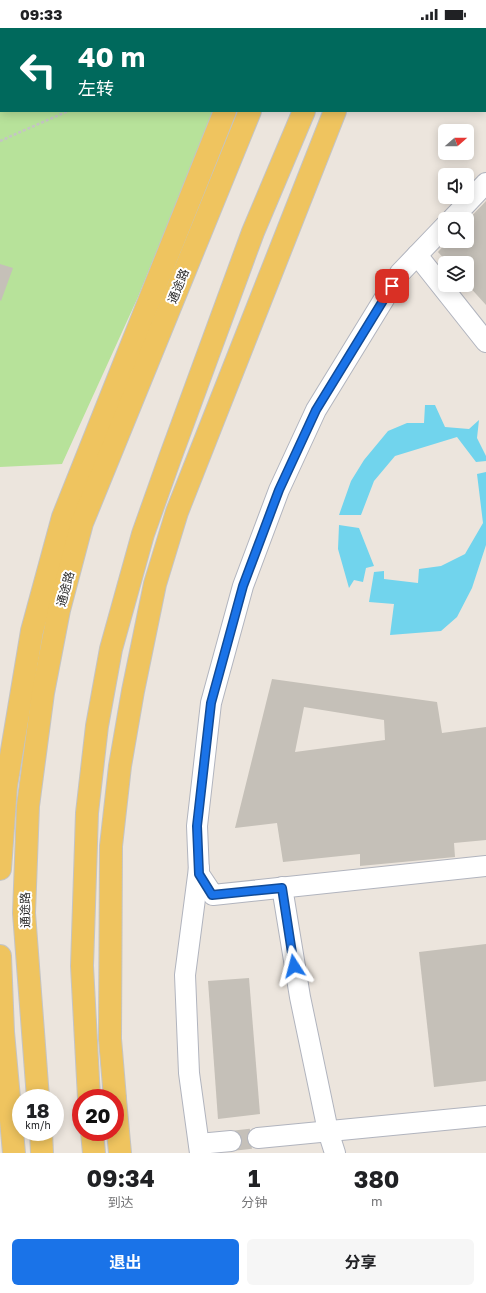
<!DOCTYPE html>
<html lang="zh">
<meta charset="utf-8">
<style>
body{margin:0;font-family:"Golos Text","Noto Sans SC",sans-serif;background:#f6f6f6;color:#202124;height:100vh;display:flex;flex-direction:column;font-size:15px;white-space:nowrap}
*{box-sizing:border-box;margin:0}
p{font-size:13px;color:#757577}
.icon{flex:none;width:22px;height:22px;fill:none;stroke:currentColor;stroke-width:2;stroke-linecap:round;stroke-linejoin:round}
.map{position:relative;height:1125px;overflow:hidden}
.side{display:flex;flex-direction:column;background:#fff;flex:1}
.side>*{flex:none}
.banner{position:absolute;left:0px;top:0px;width:486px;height:84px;box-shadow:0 2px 10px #0003;background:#00695c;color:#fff;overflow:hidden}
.needle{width:26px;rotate:70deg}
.tools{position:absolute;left:438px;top:96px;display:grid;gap:8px}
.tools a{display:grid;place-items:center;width:36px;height:36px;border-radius:6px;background:#fff;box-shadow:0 2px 10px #0003;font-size:20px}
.speed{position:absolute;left:12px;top:1061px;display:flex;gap:8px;font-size:20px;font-weight:700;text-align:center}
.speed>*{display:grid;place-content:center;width:52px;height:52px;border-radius:50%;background:#fff;box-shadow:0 2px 10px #0003;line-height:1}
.speed small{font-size:10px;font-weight:400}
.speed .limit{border:6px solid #d22;background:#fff;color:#111}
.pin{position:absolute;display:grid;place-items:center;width:34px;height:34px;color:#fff;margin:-17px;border-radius:8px;box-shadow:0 2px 6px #0006}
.me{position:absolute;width:44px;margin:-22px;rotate:351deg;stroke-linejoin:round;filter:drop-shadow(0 0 3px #0008)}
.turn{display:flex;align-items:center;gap:14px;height:84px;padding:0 12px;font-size:18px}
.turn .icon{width:52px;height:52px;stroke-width:2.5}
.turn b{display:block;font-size:28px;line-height:34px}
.eta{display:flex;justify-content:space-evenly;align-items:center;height:68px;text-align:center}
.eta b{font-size:24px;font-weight:700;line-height:28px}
.cta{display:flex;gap:8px;margin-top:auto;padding:8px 12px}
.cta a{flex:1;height:46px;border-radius:6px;background:#1a73e8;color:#fff;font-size:16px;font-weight:700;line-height:46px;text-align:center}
.cta a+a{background:#f6f6f6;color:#202124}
.status{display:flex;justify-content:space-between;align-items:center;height:28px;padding:0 20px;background:#fff;direction:ltr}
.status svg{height:11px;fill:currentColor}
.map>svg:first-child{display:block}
.green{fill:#b7e29a}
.water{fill:#71d4ed}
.building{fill:#c5c0b8;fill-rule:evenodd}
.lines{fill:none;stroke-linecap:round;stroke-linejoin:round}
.minor-tunnel{stroke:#c5c0b9;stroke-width:20;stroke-dasharray:20 10;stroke-linecap:butt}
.minor-casing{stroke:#b1b4be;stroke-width:22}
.major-casing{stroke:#c4c4c4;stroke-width:24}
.path{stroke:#c4c4c4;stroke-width:2.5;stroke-dasharray:3 2;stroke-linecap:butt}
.minor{stroke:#fff;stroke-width:20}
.major{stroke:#efc45f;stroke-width:22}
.route-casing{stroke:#114b97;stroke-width:10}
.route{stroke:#1a73e8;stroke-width:7}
.labels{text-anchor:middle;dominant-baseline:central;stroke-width:4;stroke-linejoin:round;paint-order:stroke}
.street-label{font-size:12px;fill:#2b2b2b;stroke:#fff}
</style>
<div class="status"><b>09:33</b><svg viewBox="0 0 49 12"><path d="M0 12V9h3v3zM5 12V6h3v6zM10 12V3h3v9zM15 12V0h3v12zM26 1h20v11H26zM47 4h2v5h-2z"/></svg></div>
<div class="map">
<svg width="486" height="1125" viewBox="0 0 486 1125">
<rect width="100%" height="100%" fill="#ece5dd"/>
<path class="green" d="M 0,0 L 248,0 L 1,1 L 1,83 L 214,83 L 138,269 L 62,436 L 0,439 Z"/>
<g class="water">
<path d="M 425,377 L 435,377 L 445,399 L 469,401 L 479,392 L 477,410 L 486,428 L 486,433 L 476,434 L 457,409 L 395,428 L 374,453 L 361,487 L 339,487 L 351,453 L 364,432 L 388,403 L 407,395 L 424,395 Z"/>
<path d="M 486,444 L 486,517 L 472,560 L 457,589 L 441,603 L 390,607 L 394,576 L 369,574 L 374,544 L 384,543 L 384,551 L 418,555 L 419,541 L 441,538 L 465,526 L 483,495 L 477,446 Z"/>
<path d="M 339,497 L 359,500 L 374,538 L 366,540 L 363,554 L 354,552 L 349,560 L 338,521 Z"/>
</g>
<g class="building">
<path d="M 486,173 L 486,277 L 467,256 L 467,235 L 448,235 L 438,224 L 448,213 L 467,213 L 467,193 Z"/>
<path d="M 0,236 L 13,240 L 1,273 L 0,272 Z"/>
<path d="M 272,651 L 437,674 L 442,705 L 486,699 L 486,812 L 454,815 L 455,829 L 360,838 L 360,826 L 283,834 L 277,795 L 235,800 ZM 304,679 L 384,692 L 385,712 L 295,724 Z"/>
<path d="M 486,916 L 486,1053 L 434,1059 L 419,924 Z"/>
<path d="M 249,950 L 260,1086 L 218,1091 L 208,953 Z"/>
</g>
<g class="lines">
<path class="minor-tunnel" d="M 231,1113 L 258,1110"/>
<g class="minor-casing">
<g id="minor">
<path d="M 452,191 L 486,155"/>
<path d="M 445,198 L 400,245 L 316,382 L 279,462 L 243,558 L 211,675 L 197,798 L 199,846 L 213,867 L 486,838"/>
<path d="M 417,227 L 486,314"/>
<path d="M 199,840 L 185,947 L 189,1045 L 200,1125"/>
<path d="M 282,859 L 300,969 L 328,1103 L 335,1125"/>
<path d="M 258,1110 L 486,1088"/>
<path d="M 199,1116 L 231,1113"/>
</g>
</g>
<g class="major-casing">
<g id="major">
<path d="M 258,1 L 259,0"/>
<path d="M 283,1 L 284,0"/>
<path d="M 338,1 L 339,0"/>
<path d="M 368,1 L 368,0"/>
<path d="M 0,841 L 6,758 L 32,603 L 63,489 L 225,83"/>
<path d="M 0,928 L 3,1004 L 14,1125"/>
<path d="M 38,1070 L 24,885 L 28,778 L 43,665 L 59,582 L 82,495 L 250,83"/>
<path d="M 89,1070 L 82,938 L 87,785 L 97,698 L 111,621 L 143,506 L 170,430 L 253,204 L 304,83"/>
<path d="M 115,1070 L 110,1011 L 111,818 L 120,738 L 133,663 L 155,556 L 177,484 L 335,83"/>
<path d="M 115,1071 L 120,1125"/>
<path d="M 41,1104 L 42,1125"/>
<path d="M 92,1104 L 94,1125"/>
</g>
</g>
<g class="path">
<path d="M 98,0 L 98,1"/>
<path d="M 0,113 L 68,83"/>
</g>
<use href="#minor" class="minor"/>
<use href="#major" class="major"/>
</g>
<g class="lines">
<g class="route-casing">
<path id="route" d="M 294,938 L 282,860 L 212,867 L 199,846 L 197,798 L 211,675 L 243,558 L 279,462 L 316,382 L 392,258"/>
</g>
<use href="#route" class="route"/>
</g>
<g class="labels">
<g class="street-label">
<text transform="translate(178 258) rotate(-68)">通途路</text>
<text transform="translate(65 561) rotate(-75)">通途路</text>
<text transform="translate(25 882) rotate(-91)">通途路</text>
</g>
</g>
</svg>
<div class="tools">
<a><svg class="needle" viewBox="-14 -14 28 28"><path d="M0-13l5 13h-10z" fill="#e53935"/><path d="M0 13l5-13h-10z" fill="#757577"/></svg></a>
<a><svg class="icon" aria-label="sound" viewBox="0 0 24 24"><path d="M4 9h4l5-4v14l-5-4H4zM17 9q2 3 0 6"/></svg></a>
<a><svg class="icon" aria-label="search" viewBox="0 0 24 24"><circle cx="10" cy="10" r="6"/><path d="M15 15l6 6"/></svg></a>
<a><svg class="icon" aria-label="layers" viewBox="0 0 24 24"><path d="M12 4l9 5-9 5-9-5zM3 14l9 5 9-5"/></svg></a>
</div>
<div class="speed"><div>18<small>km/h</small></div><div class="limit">20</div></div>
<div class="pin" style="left:392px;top:258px;background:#d93025"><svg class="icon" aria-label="arrive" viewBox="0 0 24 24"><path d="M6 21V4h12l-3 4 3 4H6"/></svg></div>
<svg class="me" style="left:294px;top:938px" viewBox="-20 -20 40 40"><path d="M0-17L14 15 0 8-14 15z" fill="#1a73e8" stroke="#fff" stroke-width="4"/></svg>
<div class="banner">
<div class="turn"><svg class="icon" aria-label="left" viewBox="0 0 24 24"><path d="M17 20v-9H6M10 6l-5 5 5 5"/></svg><div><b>40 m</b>左转</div></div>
</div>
</div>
<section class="side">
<div class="eta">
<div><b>09:34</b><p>到达</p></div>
<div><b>1</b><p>分钟</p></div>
<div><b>380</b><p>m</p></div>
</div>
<div class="cta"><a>退出</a><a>分享</a></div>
</section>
